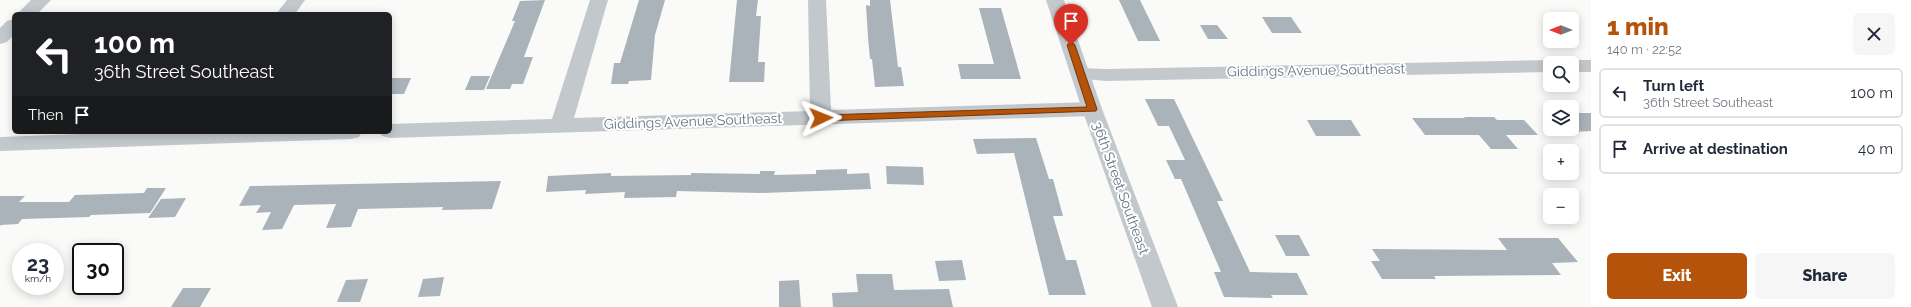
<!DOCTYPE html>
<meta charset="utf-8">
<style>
body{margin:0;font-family:Raleway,sans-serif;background:#f6f6f7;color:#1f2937;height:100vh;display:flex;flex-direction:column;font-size:15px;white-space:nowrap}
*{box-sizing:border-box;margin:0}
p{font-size:13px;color:#747a83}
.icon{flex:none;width:22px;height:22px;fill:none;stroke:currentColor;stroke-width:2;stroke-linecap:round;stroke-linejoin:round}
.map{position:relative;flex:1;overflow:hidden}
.sheet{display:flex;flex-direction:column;background:#fff;width:320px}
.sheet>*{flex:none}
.top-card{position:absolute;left:12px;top:12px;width:380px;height:122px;border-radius:6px;box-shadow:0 2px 10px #0003;background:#202124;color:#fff;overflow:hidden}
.needle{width:26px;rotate:270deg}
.buttons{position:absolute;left:1543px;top:12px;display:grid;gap:8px}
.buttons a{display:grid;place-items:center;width:36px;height:36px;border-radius:6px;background:#fff;box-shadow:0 2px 10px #0003;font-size:20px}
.speed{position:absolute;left:12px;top:243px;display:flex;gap:8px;font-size:20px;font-weight:700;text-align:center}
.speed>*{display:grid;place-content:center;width:52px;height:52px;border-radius:50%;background:#fff;box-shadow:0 2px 10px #0003;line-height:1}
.speed small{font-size:10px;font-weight:400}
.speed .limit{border:2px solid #111;border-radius:6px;background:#fff;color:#111}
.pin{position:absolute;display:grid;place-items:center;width:34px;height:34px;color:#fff;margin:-41px -17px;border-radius:50% 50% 50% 0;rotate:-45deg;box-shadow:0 0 4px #0007}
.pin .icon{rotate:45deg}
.me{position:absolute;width:44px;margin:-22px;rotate:88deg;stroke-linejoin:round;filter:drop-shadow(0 0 3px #0008)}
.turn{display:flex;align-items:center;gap:14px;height:84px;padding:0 16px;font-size:18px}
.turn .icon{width:52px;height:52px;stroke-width:2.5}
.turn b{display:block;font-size:28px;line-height:34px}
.then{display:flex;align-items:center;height:38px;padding:0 16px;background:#0003;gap:8px;font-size:15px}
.round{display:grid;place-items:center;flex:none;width:42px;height:42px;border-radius:6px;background:#f6f6f7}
.summary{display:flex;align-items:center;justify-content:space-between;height:68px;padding:0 16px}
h1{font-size:24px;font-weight:800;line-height:30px;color:#b45309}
.button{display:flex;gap:8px;margin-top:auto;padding:8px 16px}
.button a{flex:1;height:46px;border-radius:6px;background:#b45309;color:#fff;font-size:16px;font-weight:800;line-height:46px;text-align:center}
.button a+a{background:#f6f6f7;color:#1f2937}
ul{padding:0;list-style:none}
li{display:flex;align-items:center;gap:12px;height:50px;margin:0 8px 6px;padding:0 8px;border:2px solid #e0e1e3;border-radius:6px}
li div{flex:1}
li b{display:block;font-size:15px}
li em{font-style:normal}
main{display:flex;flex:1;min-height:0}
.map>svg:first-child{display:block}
.building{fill:#aab3b9}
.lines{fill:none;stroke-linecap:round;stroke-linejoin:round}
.minor{fill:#c3c8cc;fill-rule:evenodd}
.tertiary{fill:#c3c8cc;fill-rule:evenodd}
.route{fill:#b45309;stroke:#753606}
.labels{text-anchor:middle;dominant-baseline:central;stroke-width:4;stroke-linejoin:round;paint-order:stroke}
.street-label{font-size:14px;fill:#657683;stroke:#fff}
</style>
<main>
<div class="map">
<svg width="1591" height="307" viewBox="0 0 1591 307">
<rect width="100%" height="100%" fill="#fafaf8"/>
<g class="building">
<path d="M 545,0 L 524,57 L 533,57 L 523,84 L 512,84 L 510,89 L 486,89 L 515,21 L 512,21 L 520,1 Z"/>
<path d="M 639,0 L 665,0 L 655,35 L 651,80 L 629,81 L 628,84 L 611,84 L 614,63 L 620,63 Z"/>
<path d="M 737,0 L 758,0 L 756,16 L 761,16 L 758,62 L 765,62 L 764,82 L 729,82 Z"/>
<path d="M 870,0 L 890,0 L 898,67 L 901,67 L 904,86 L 875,87 L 872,59 L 870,59 L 868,38 L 866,5 L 870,6 Z"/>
<path d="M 1119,0 L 1140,0 L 1160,41 L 1138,41 Z"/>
<path d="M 979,8 L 1001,8 L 1021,79 L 961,79 L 958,64 L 994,64 Z"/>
<path d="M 1262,17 L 1291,17 L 1302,33 L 1272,33 Z"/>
<path d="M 1200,25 L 1217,25 L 1228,39 L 1208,39 Z"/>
<path d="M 471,76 L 490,76 L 484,90 L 465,90 Z"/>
<path d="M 390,78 L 411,78 L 404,94 L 390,94 Z"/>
<path d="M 1145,99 L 1174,99 L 1223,201 L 1217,201 L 1250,272 L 1297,273 L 1308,295 L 1271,295 L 1273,298 L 1224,297 L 1214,272 L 1221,272 L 1181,179 L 1175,179 L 1166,160 L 1185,160 L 1169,126 L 1158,126 Z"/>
<path d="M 1572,113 L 1591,113 L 1591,131 L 1572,132 Z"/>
<path d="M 1464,117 L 1494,117 L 1497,120 L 1524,120 L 1538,135 L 1506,135 L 1518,149 L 1491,149 L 1479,135 L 1425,135 L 1412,118 L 1465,118 Z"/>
<path d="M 1307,120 L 1351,120 L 1361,136 L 1316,136 Z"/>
<path d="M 1036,138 L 1049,179 L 1053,179 L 1063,216 L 1053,216 L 1066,260 L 1076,260 L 1086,295 L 1049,295 L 1014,153 L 977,154 L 973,139 Z"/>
<path d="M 886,166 L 923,167 L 924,185 L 887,184 Z"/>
<path d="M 847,169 L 847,174 L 869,173 L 871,189 L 760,193 L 677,191 L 676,197 L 624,198 L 625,192 L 585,194 L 586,190 L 546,192 L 548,176 L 611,173 L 611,176 L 691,175 L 691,173 L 760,174 L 760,171 L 775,171 L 774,175 L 816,174 L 816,170 Z"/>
<path d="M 501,181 L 492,209 L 442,210 L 443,207 L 358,209 L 351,227 L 326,228 L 336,204 L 294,205 L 282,229 L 262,230 L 271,212 L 256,213 L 261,205 L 239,206 L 250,186 Z"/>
<path d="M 147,188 L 166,188 L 150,213 L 91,215 L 89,217 L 22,219 L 18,224 L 1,225 L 0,226 L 0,196 L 25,196 L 19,202 L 69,202 L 75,195 L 144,193 Z"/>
<path d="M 186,198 L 175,217 L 148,218 L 161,199 Z"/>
<path d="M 1275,235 L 1299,235 L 1310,256 L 1286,256 Z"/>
<path d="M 1498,238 L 1558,238 L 1578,262 L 1552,263 L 1561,275 L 1434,276 L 1436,279 L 1382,279 L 1371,261 L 1380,261 L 1372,249 L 1507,250 Z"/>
<path d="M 962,260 L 966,280 L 939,281 L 935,261 Z"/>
<path d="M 856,274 L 892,274 L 894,290 L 949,289 L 953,307 L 833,307 L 832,293 L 858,292 Z"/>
<path d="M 444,277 L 440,296 L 418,297 L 423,279 Z"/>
<path d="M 368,279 L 360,302 L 337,302 L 346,280 Z"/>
<path d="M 799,280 L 801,307 L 779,307 L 779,281 Z"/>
<path d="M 183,288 L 211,288 L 200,307 L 171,307 Z"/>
</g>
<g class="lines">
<g class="minor">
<path d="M 31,0 L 51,0 L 37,14 L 17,14 Z"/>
<path d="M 287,0 L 305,0 L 295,14 L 276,14 Z"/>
<path d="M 590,0 L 608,0 L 574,118 L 810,111 L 808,0 L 826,0 L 831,110 L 1092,102 L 1099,104 L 1102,109 L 1099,114 L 1092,116 L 390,138 L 382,136 L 380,132 L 390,132 L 390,124 L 552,119 Z"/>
<path d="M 14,19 L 14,35 L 7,42 L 0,44 L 0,28 L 7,21 Z"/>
<path d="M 1550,60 L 1558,63 L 1550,63 L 1550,72 L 1106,81 L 1075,78 L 1072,74 L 1075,70 L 1082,68 L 1106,69 Z"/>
<path d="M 1572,60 L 1591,60 L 1591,72 L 1572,72 L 1572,63 L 1564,63 Z"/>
<path d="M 135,132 L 362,132 L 359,137 L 351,139 L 0,151 L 0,137 Z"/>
</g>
<path class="tertiary" d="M 1046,0 L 1064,0 L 1102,109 L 1178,307 L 1152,307 L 1082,109 Z"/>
</g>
<path class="route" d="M 1071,42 L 1075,45 L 1097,109 L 1096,111 L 821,121 L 817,118 L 821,115 L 1087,107 L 1067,45 Z"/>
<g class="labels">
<g class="street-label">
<text transform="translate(1316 70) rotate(-1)">Giddings Avenue Southeast</text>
<text transform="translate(693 121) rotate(-2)">Giddings Avenue Southeast</text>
<text transform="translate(1121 188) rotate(70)">36th Street Southeast</text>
</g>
</g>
</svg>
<div class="buttons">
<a><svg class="needle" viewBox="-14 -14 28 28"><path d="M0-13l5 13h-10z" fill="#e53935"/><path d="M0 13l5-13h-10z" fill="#747a83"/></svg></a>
<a><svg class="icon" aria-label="search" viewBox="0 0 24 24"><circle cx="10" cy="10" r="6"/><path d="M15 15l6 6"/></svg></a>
<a><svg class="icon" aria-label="layers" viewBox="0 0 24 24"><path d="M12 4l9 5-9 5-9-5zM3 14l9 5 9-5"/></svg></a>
<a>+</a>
<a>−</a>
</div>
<div class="speed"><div>23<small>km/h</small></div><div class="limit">30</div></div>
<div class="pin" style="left:1071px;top:45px;background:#d93025"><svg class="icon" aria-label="arrive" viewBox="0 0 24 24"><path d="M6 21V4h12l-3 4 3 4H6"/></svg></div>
<svg class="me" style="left:821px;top:118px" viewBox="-20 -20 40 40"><path d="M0-17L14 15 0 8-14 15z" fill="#b45309" stroke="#fff" stroke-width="4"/></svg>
<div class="top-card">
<div class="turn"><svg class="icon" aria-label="left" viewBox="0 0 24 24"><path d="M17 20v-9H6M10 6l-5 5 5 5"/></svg><div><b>100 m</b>36th Street Southeast</div></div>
<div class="then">Then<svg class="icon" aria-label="arrive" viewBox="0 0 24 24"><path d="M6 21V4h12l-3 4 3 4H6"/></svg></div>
</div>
</div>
<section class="sheet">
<div class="summary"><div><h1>1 min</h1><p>140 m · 22:52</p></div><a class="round"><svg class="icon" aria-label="close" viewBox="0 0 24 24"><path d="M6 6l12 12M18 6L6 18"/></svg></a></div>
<ul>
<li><svg class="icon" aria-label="left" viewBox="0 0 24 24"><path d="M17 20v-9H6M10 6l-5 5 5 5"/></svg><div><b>Turn left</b><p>36th Street Southeast</p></div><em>100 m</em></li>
<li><svg class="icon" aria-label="arrive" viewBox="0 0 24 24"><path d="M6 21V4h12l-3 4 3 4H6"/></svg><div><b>Arrive at destination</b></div><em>40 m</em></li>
</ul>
<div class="button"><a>Exit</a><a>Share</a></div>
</section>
</main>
